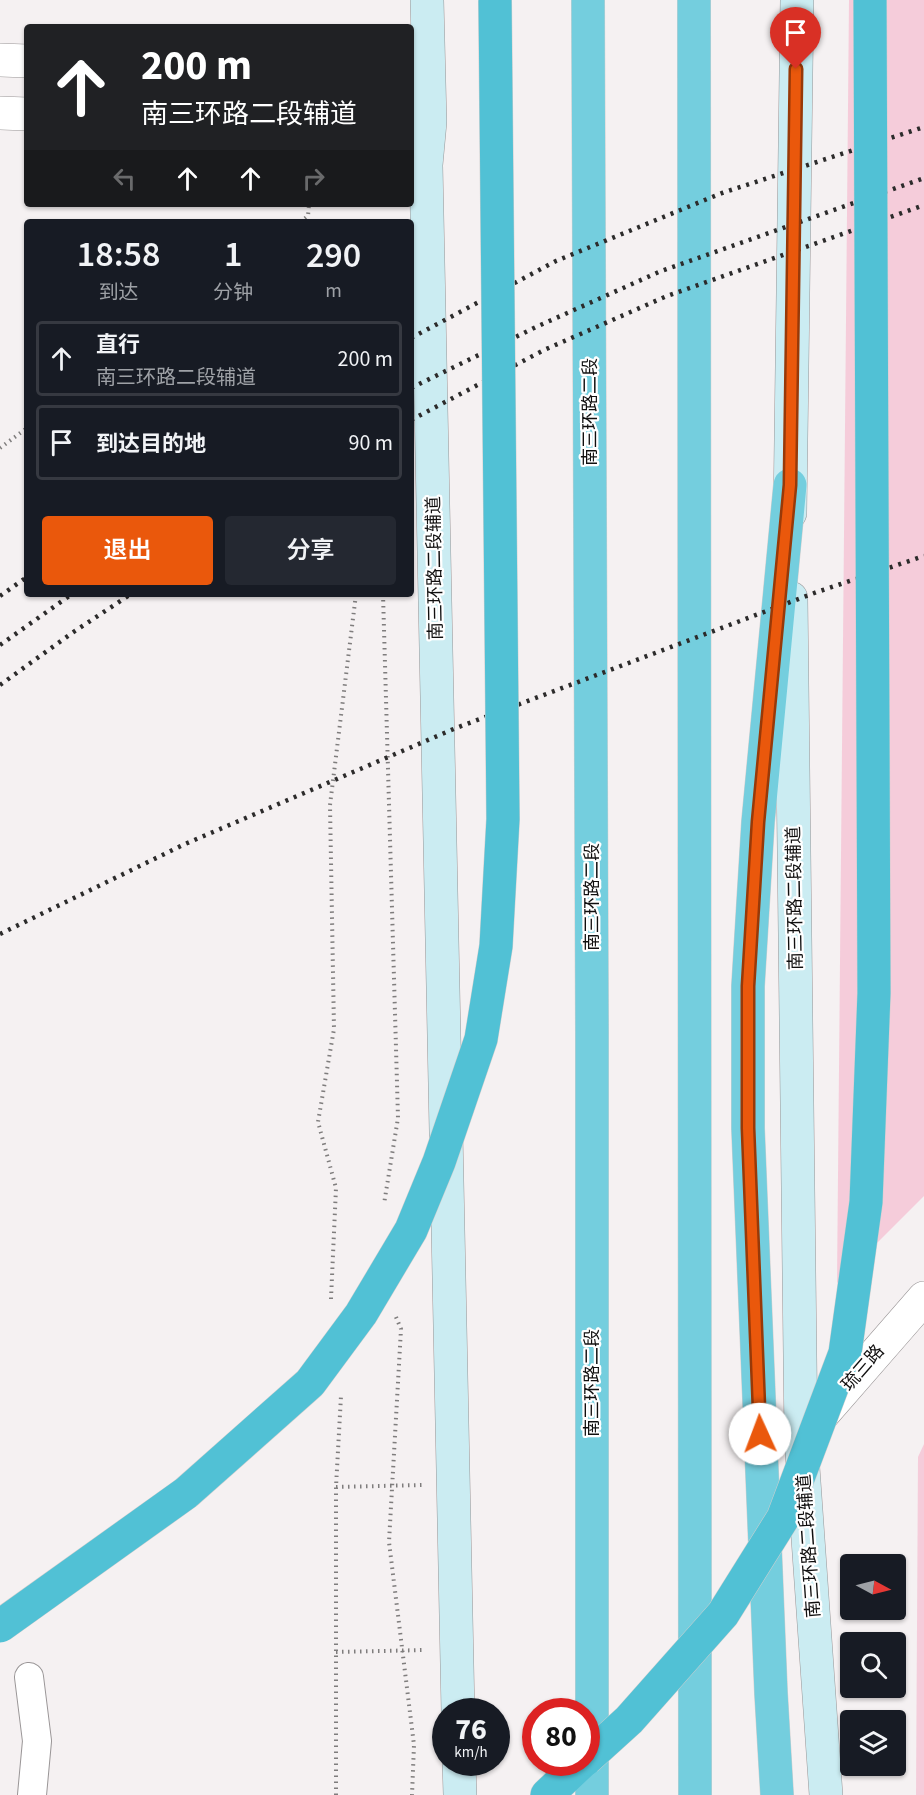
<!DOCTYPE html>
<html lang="zh">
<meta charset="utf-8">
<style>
body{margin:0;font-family:"Source Sans 3","Noto Sans SC",sans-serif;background:#242831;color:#f1f3f6;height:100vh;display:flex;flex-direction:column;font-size:22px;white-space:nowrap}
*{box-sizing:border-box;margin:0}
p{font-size:20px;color:#9ea1a6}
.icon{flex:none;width:33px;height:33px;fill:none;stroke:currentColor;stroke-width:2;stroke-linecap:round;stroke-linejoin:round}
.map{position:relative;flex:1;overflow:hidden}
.side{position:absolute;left:24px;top:219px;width:390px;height:378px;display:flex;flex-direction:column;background:#171b24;border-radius:6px;box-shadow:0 2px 4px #0004}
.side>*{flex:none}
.top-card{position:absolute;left:24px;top:24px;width:390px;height:183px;border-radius:6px;box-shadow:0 2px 4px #0004;background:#202124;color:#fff;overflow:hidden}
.needle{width:39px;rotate:97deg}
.buttons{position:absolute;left:840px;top:1554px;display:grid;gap:12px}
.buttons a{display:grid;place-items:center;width:66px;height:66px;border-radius:6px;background:#171b24;box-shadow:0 2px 4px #0004;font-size:30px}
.speed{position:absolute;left:432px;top:1698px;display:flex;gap:12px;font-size:30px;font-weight:700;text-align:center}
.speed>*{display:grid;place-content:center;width:78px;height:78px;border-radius:50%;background:#171b24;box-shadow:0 2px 4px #0004;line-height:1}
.speed small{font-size:15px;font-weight:400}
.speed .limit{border:9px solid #d22;background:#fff;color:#111}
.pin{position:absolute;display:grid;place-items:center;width:51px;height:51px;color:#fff;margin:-62px -26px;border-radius:50% 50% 50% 0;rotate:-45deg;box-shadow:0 0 6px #0007}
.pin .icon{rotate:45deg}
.me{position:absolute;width:66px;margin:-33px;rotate:358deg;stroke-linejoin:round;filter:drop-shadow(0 0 4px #0008)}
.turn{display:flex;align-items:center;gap:21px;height:126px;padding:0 18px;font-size:27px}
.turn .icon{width:78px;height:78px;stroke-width:2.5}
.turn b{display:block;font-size:42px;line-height:51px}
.lanes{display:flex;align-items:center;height:57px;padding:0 18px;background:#0003;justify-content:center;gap:30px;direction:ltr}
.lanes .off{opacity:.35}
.eta{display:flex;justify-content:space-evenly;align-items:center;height:102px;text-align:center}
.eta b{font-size:36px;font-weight:600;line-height:42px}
.primary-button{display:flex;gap:12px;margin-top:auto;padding:12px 18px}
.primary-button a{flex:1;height:69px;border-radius:6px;background:#ea580c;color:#fff;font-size:24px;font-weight:600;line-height:69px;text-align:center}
.primary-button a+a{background:#242831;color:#f1f3f6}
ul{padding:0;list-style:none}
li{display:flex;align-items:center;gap:18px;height:75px;margin:0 12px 9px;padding:0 6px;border:3px solid #363941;border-radius:6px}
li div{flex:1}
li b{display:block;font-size:22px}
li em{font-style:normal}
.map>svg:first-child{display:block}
.green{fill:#f5ccda}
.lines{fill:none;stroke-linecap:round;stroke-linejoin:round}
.minor-casing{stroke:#9a9697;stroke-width:30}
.tertiary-casing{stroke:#9a9697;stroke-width:34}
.secondary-casing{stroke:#9a9697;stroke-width:34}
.trunk-casing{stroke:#cfcfcf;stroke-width:34}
.motorway-casing{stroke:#cfcfcf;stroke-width:34}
.path{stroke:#7f7d7d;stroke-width:4;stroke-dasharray:1.5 4.5;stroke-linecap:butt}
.minor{stroke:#fff;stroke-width:28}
.tertiary{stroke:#fff;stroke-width:33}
.secondary{stroke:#cbecf2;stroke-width:33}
.trunk{stroke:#74cede;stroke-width:33}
.motorway{stroke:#51c1d5;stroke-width:33}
.rail{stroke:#2c2b2b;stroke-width:4.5;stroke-dasharray:3 6;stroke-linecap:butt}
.motorway-bridge-casing{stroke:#cfcfcf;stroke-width:34;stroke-linecap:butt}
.motorway-bridge{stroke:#51c1d5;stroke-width:33}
.route-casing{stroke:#983908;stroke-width:15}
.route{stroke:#ea580c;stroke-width:10}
.labels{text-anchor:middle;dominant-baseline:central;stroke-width:4.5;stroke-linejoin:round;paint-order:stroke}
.street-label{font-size:18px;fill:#100f0f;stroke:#fff}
</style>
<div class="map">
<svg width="924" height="1795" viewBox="0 0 924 1795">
<rect width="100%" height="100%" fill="#f5f1f2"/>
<g class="green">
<path d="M 849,0 L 924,0 L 924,1196 L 837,1283 Z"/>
<path d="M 924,1444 L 924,1795 L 916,1795 L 918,1457 Z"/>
</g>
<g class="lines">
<g class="minor-casing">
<path id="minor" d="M 29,1677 L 37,1741 L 32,1795"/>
</g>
<g class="tertiary-casing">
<g id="tertiary">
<path d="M 0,60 L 27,61"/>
<path d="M 0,113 L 27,114"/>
<path d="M 823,1414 L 924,1298"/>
</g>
</g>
<g class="secondary-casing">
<g id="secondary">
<path d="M 427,0 L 430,122 L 426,165 L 458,1712"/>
<path d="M 790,513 L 797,0"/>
<path d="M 791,598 L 801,1439 L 826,1795"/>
<path d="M 459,1762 L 460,1795"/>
</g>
</g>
<g class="trunk-casing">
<g id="trunk">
<path d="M 588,0 L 592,1034 L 592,1795"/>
<path d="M 694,0 L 695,1795"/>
<path d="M 777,1795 L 771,1693 L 748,1128 L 748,986 L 758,822 L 790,485"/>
</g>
</g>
<g class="motorway-casing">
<path id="motorway" d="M 547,1795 L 582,1762"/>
</g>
<g class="path">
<path d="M 300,222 L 308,216 L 309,204"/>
<path d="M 0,448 L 27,428"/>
<path d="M 383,594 L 398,1118 L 384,1204"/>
<path d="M 331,1299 L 336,1188 L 318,1122 L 334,1029 L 330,805 L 356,594"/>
<path d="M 396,1317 L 401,1329 L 389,1542 L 414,1745 L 412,1795"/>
<path d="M 336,1487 L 423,1485"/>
<path d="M 336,1652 L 425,1650"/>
<path d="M 336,1795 L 336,1487 L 341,1396"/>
</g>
<use href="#minor" class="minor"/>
<use href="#tertiary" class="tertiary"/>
<use href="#secondary" class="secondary"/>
<use href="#trunk" class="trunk"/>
<use href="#motorway" class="motorway"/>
<g class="rail">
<path d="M 411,338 L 556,261 L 722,193 L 924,127"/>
<path d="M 411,388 L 536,327 L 661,271 L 924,178"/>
<path d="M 411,420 L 544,350 L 667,296 L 924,205"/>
<path d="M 0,596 L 27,577"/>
<path d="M 0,645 L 72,594"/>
<path d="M 0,685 L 72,633 L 131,594"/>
<path d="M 0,934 L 185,844 L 456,728 L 817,592 L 924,556"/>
</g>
<g class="motorway-bridge-casing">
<g id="motorway-bridge">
<path d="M 0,1626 L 186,1493 L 310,1383 L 361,1314 L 411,1230 L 439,1162 L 481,1039 L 496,946 L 503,819 L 495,0"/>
<path d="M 586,1759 L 629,1720 L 723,1614 L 783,1518 L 845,1353 L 866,1202 L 874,993 L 870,0"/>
</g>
</g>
<use href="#motorway-bridge" class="motorway-bridge"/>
</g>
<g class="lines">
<g class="route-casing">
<path id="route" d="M 760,1434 L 748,1128 L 748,986 L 758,822 L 790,485 L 796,69"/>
</g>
<use href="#route" class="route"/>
</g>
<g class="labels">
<g class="street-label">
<text transform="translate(590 412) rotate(-90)">南三环路二段</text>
<text transform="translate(435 568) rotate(-91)">南三环路二段辅道</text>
<text transform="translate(592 897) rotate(-90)">南三环路二段</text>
<text transform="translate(795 898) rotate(-91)">南三环路二段辅道</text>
<text transform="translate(863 1368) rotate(-49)">琉三路</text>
<text transform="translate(592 1383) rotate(-90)">南三环路二段</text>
<text transform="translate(809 1546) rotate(-94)">南三环路二段辅道</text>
</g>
</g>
</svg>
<div class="buttons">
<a><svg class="needle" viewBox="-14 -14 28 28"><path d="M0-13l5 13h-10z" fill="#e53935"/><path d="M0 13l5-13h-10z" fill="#9ea1a6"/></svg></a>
<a><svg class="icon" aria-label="search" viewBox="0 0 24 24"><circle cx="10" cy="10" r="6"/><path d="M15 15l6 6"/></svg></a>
<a><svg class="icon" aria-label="layers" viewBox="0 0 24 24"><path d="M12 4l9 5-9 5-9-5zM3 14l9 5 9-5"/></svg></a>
</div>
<div class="speed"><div>76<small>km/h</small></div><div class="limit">80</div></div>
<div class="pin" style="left:796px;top:69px;background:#d93025"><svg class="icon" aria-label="arrive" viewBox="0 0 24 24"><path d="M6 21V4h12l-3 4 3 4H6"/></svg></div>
<svg class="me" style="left:760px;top:1434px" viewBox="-20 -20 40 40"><circle r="19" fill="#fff"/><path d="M0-13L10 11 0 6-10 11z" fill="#ea580c"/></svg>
<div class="top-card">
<div class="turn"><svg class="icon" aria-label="ahead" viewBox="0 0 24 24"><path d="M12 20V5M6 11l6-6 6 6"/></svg><div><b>200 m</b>南三环路二段辅道</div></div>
<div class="lanes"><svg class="icon off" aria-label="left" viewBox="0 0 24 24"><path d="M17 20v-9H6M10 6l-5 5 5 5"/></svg><svg class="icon" aria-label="ahead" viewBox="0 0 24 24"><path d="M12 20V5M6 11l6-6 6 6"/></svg><svg class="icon" aria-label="ahead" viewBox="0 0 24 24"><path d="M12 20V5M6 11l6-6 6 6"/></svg><svg class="icon off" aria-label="right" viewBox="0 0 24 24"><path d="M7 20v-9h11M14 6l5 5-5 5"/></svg></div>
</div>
<section class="side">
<div class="eta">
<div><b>18:58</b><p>到达</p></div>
<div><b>1</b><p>分钟</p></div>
<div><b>290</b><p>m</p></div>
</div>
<ul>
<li><svg class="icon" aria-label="ahead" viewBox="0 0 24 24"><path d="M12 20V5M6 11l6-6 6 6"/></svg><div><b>直行</b><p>南三环路二段辅道</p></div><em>200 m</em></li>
<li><svg class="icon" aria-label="arrive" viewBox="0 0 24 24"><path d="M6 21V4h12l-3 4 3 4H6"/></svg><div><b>到达目的地</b></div><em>90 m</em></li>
</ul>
<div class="primary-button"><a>退出</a><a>分享</a></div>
</section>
</div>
